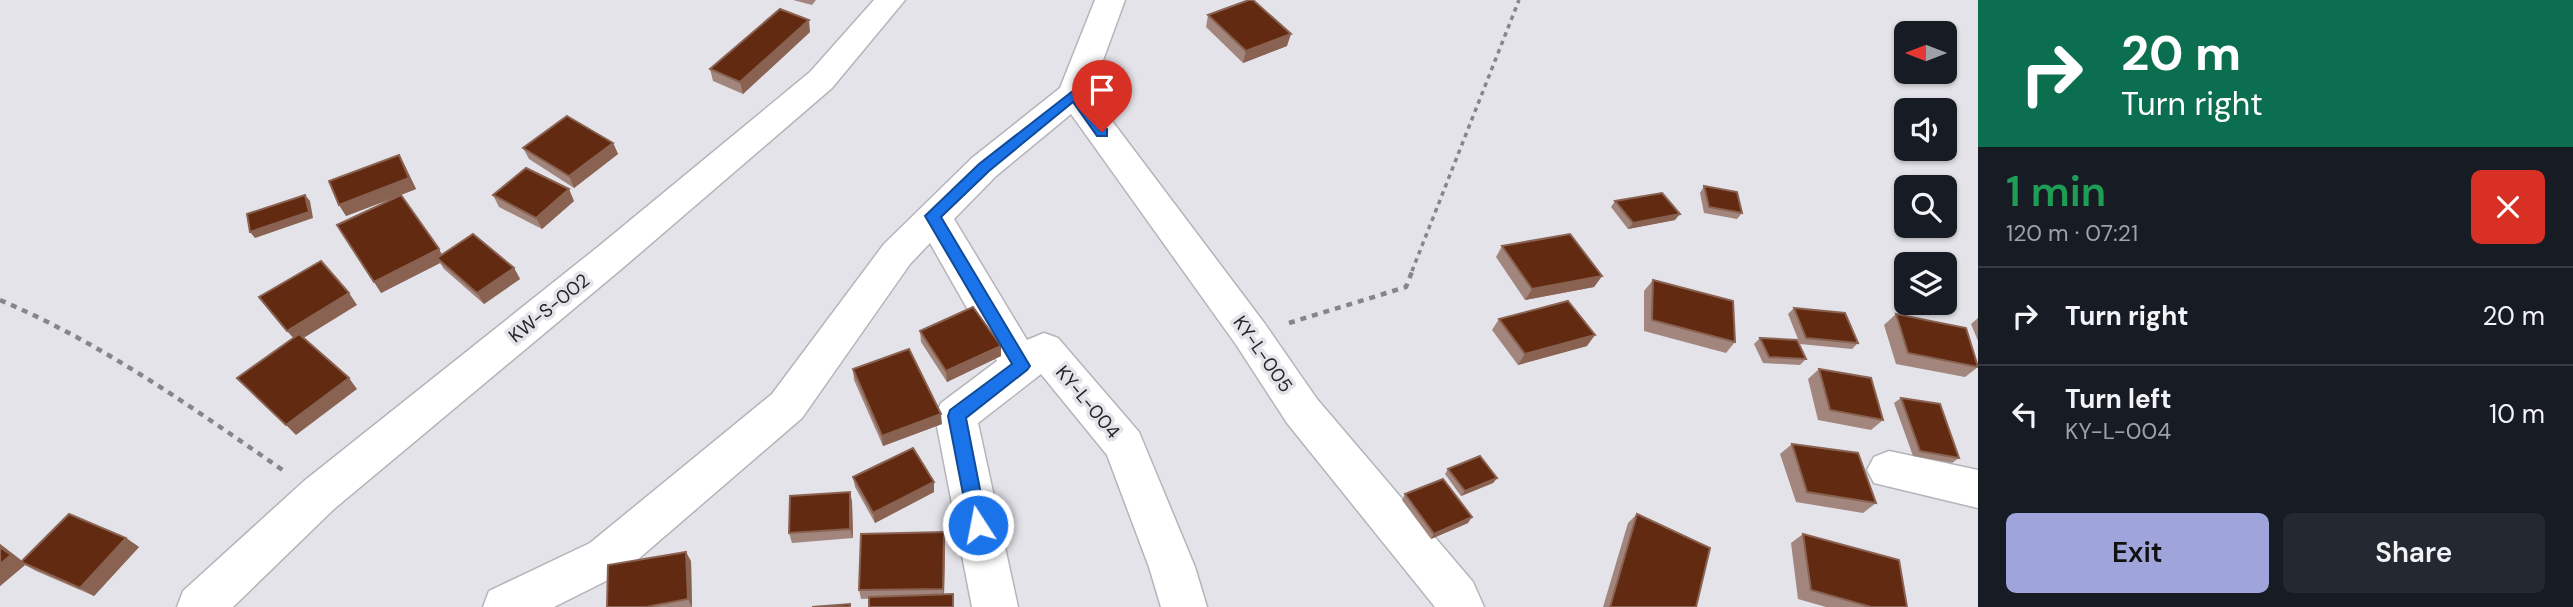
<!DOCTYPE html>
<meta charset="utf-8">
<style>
body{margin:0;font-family:"DM Sans",sans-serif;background:#242831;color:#f1f3f6;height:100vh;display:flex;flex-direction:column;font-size:26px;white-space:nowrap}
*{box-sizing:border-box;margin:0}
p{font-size:23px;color:#9ea1a6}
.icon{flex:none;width:38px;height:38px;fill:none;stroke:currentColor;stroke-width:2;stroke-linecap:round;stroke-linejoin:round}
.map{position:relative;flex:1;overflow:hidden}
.side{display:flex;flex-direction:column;background:#171b24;width:595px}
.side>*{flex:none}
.hud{background:#0b6e4f;color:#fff;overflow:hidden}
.needle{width:46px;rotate:270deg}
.fabs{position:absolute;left:1894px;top:21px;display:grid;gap:14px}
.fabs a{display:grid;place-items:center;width:63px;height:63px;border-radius:10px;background:#171b24;box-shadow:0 2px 5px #0004;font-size:35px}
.pin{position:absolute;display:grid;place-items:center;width:60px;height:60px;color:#fff;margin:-72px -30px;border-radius:50% 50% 50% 0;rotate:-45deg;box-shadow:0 0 7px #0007}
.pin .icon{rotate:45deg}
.me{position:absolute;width:77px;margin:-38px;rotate:349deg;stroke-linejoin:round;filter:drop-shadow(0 0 5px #0008)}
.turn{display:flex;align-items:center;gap:24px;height:147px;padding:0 28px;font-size:32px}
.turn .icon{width:91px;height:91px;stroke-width:2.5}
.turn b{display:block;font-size:49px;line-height:60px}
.round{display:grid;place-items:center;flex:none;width:74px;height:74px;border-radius:10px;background:#242831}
.overview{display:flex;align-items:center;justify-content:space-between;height:119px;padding:0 28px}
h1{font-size:42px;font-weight:600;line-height:52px;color:#1e9e55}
.cta{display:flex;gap:14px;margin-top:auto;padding:14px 28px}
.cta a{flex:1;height:80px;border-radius:10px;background:#9fa5da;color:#111;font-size:28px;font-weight:600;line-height:80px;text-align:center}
.cta a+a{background:#242831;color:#f1f3f6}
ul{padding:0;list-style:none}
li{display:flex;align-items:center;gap:21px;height:98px;padding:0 28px;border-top:2px solid #363941}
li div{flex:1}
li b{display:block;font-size:26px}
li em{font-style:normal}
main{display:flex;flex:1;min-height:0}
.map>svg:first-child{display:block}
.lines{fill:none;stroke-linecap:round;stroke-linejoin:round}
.street-casing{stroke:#b4b4ba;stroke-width:3}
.path-far1{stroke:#86868a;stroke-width:3.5;stroke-dasharray:4.5 4.5;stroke-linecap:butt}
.path{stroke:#86868a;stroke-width:4.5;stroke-dasharray:6 6;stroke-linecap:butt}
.street{fill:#fff;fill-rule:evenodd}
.wall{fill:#a2867d}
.shaded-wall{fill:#896252}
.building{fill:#622a11;stroke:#896252;stroke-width:2}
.route{fill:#1a73e8;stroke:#114b97;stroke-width:2}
.labels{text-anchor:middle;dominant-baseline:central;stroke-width:7;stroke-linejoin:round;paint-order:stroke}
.street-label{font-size:19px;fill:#252527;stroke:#e3e3e9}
</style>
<main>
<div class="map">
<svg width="1978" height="607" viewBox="0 0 1978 607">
<rect width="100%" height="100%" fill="#e3e3e9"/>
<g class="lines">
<g class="street-casing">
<g id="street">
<path d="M 874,0 L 905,0 L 832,88 L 625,266 L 334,509 L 233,607 L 177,607 L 183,591 L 304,481 L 599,246 L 810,72 Z"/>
<path d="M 1095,0 L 1125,0 L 1091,93 L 1265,324 L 1317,399 L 1473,582 L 1484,607 L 1435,607 L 1287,423 L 1237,346 L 1071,114 L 996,176 L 954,219 L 1027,340 L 1044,333 L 1058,338 L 1139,432 L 1195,567 L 1207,607 L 1161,607 L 1149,567 L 1107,455 L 1041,374 L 978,423 L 1018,607 L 972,607 L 935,416 L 941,403 L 997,361 L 930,243 L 910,264 L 802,418 L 622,573 L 554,607 L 483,607 L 489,591 L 590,543 L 772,394 L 884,244 L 972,158 L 1060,88 Z"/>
<path d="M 1889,451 L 1978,470 L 1978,508 L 1874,483 L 1867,470 L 1874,457 Z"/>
</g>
</g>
<path class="path-far1" d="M 1412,271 L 1519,0"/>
<g class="path">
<path d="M 0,300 C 104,344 194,409 287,473"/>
<path d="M 1289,323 L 1406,287 L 1413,269"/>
</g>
<use href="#street" class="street"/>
</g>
<g class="wall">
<path d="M 793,0 L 816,0 L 812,5 Z"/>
<path d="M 1208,15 L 1287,46 L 1243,63 L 1206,27 Z"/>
<path d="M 810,32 L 743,94 L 713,81 L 710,69 Z"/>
<path d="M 613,143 L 618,154 L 574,188 L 529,159 L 523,148 Z"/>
<path d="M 399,155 L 405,166 L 416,189 L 401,195 L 442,255 L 514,268 L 520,279 L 484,304 L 444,269 L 440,263 L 381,293 L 394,198 L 346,216 Z"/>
<path d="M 1704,186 L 1742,213 L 1737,219 L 1704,213 L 1700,193 Z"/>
<path d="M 493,195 L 574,201 L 542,229 L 499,207 Z"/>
<path d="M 1615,201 L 1675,220 L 1628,229 L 1611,207 Z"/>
<path d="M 1502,246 L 1602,276 L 1594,287 L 1525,300 L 1496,257 Z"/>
<path d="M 1653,280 L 1735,342 L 1726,353 L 1644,331 L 1644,291 Z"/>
<path d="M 1794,308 L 1858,343 L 1852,349 L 1800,344 L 1788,314 Z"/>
<path d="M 1896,314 L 1978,365 L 1978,367 L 1965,377 L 1896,364 L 1884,325 Z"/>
<path d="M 1978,318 L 1978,341 L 1971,324 Z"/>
<path d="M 1499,319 L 1587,346 L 1518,365 L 1492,330 Z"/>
<path d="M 920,331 L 1001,356 L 947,382 L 921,342 Z"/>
<path d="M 1760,338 L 1806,359 L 1800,365 L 1763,363 L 1754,344 Z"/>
<path d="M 853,369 L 942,424 L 883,446 L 854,380 Z"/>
<path d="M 1819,369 L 1883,420 L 1871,430 L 1818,420 L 1808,379 Z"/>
<path d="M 1901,398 L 1959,458 L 1952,463 L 1913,456 L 1894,403 Z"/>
<path d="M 1792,444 L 1876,503 L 1863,513 L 1796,502 L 1780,454 Z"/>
<path d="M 1448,469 L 1497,478 L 1493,483 L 1461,496 L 1445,474 Z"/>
<path d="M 853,477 L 934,492 L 875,523 L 855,487 Z"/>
<path d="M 850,492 L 852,502 L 853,538 L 792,543 L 789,533 Z"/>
<path d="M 1405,494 L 1468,523 L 1431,539 L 1402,500 Z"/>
<path d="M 1637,514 L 1696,607 L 1603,607 L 1628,523 Z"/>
<path d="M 1803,534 L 1907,607 L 1826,607 L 1798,599 L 1791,543 Z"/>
<path d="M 126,538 L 139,547 L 94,596 L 36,571 L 25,565 L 0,586 L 0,544 L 22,561 Z"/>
<path d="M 945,541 L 944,595 L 861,599 L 859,590 Z"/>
<path d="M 691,561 L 692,607 L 607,607 Z"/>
</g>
<g class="shaded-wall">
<path d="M 809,20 L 810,32 L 743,94 L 740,82 Z"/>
<path d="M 1291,34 L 1287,46 L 1243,63 L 1246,51 Z"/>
<path d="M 613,143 L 618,154 L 574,188 L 569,176 Z"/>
<path d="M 399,155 L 405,166 L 416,189 L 346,216 L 339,205 Z"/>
<path d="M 569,189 L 574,201 L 542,229 L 536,218 Z"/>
<path d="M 305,195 L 310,201 L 313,218 L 255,238 L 250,232 Z"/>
<path d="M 1680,214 L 1675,220 L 1628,229 L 1633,223 Z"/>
<path d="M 439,249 L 445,260 L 437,258 L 440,263 L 381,293 L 374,282 Z"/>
<path d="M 514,268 L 520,279 L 484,304 L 477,293 Z"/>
<path d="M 1602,276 L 1594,287 L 1525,300 L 1532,289 Z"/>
<path d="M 349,293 L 357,305 L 297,342 L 287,331 Z"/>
<path d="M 1595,335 L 1587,346 L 1518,365 L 1525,354 Z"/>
<path d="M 1001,346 L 1001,356 L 947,382 L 946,371 Z"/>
<path d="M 349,378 L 357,389 L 296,435 L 286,425 Z"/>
<path d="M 941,414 L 942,424 L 883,446 L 882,436 Z"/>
<path d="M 1497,478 L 1493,483 L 1461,496 L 1465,491 Z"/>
<path d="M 934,482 L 934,492 L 875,523 L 873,513 Z"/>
<path d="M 850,492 L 852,502 L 853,538 L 850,529 Z"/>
<path d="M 1472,517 L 1468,523 L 1431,539 L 1434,534 Z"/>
<path d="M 944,532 L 945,541 L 944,598 L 943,589 Z"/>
<path d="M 126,538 L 139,547 L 94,596 L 80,588 Z"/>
<path d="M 0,544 L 26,564 L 21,562 L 25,565 L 0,586 Z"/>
<path d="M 686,552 L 691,561 L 692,607 L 688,599 Z"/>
</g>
<g class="building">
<path d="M 1249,0 L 1253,0 L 1291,34 L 1246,51 L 1208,15 Z"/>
<path d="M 780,9 L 809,20 L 740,82 L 710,69 Z"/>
<path d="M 567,116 L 613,143 L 569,176 L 523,148 Z"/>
<path d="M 399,155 L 409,178 L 339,205 L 329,181 Z"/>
<path d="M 526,168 L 569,189 L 536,218 L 493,195 Z"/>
<path d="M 1704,186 L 1737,192 L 1742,213 L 1709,207 Z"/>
<path d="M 1662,193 L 1680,214 L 1633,223 L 1615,201 Z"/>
<path d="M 305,195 L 309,212 L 250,232 L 247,214 Z"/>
<path d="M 401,195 L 439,249 L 374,282 L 337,225 Z"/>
<path d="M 473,234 L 514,268 L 477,293 L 437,258 Z"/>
<path d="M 1570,234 L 1602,276 L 1532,289 L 1502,246 Z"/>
<path d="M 321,261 L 349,293 L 287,331 L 259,297 Z"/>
<path d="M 1653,280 L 1733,301 L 1735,342 L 1652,320 Z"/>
<path d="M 1568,301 L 1595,335 L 1525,354 L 1499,319 Z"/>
<path d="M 973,307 L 1001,346 L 946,371 L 920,331 Z"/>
<path d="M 1794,308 L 1845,313 L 1858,343 L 1806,338 Z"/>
<path d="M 1896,314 L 1966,328 L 1978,367 L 1908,353 Z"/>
<path d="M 299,334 L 349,378 L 286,425 L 237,378 Z"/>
<path d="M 1760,338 L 1797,340 L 1806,359 L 1769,357 Z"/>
<path d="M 909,349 L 941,414 L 882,436 L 853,369 Z"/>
<path d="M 1819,369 L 1871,378 L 1883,420 L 1830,410 Z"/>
<path d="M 1901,398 L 1940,404 L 1959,458 L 1920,451 Z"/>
<path d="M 1792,444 L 1858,453 L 1876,503 L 1807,492 Z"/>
<path d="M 913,448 L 934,482 L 873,513 L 853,477 Z"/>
<path d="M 1480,456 L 1497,478 L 1465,491 L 1448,469 Z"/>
<path d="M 1443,479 L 1472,517 L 1434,534 L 1405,494 Z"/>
<path d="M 850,492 L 850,529 L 789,533 L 790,496 Z"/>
<path d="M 69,514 L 126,538 L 80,588 L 21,562 Z"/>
<path d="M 1637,514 L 1710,548 L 1696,607 L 1610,607 Z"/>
<path d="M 944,532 L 943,589 L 859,590 L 861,534 Z"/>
<path d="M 1803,534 L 1899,560 L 1907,607 L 1871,607 L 1811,590 Z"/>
<path d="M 0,547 L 11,555 L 0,564 Z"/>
<path d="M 686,552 L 688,599 L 646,607 L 607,607 L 608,565 Z"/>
<path d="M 953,594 L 953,607 L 869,607 L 869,597 Z"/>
<path d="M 850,604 L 850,607 L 812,607 Z"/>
</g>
<path class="route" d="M 1074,90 L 1079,91 L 1107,129 L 1107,136 L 1097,136 L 1073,102 L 989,171 L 941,217 L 1030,366 L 1027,370 L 966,418 L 987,525 L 985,531 L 978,533 L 972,531 L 969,525 L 948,416 L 950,410 L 1012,364 L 925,216 L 979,164 Z"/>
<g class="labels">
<g class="street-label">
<text transform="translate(549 308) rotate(-39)">KW-S-002</text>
<text transform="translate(1263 354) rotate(55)">KY-L-005</text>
<text transform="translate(1088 402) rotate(50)">KY-L-004</text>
</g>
</g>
</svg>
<div class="fabs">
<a><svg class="needle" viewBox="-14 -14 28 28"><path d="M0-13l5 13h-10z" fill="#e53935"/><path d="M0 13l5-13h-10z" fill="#9ea1a6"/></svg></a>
<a><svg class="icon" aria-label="sound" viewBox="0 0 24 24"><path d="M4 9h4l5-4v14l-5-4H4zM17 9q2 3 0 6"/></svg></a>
<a><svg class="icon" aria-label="search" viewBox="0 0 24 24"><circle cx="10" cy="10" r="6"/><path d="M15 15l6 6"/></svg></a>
<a><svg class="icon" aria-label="layers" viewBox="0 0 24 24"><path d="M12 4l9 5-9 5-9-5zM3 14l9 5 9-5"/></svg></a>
</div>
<div class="pin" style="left:1102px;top:132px;background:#d93025"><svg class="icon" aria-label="arrive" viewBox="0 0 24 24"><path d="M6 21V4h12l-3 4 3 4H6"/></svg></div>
<svg class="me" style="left:978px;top:525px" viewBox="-20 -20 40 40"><circle r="17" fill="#1a73e8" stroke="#fff" stroke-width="3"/><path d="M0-11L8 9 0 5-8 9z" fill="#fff"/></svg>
</div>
<section class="side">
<div class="hud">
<div class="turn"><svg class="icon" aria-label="right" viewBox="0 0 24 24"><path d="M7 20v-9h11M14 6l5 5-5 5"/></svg><div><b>20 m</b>Turn right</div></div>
</div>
<div class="overview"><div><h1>1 min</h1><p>120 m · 07:21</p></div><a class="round" style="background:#d93025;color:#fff"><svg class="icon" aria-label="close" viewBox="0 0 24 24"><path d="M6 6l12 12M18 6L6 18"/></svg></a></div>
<ul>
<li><svg class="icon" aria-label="right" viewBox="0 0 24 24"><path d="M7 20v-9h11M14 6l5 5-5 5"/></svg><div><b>Turn right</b></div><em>20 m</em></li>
<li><svg class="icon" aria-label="left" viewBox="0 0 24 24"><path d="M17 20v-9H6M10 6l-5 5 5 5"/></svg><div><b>Turn left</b><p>KY-L-004</p></div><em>10 m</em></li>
</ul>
<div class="cta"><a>Exit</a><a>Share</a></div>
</section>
</main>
